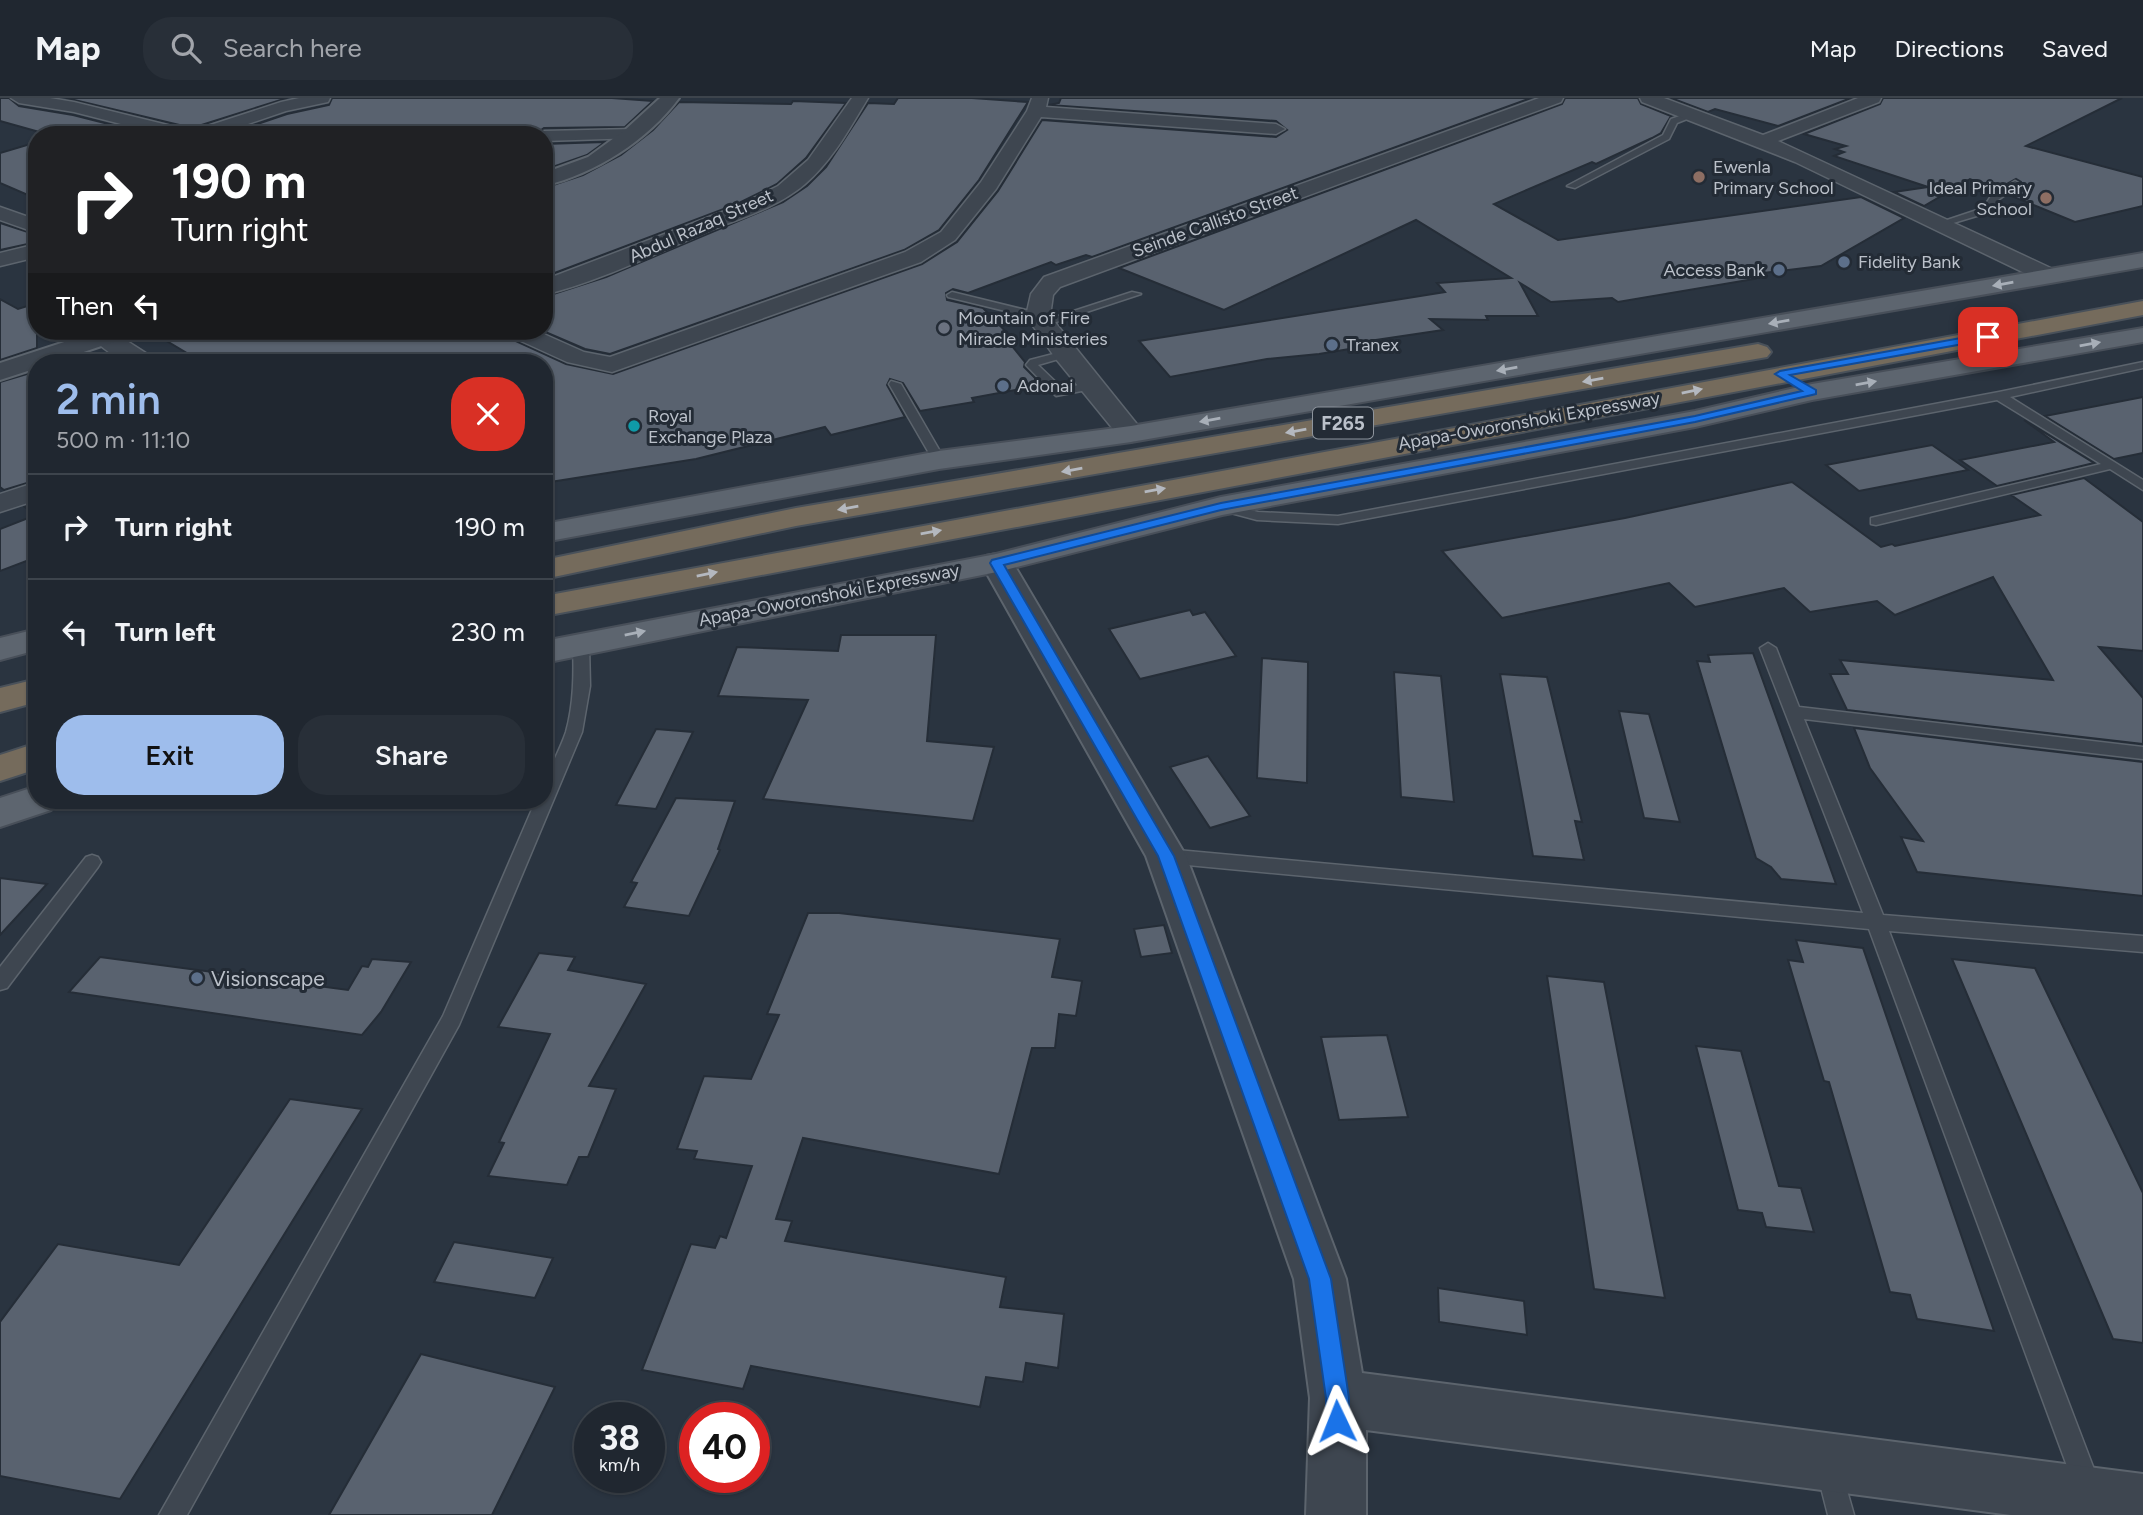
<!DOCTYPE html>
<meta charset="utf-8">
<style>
body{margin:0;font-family:Figtree,sans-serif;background:#282f38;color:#f1f3f6;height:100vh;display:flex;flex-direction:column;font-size:26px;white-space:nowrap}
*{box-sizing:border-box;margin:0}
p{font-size:23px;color:#a2a5ab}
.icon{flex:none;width:38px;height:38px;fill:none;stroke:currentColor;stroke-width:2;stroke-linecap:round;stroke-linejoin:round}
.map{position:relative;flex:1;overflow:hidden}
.sheet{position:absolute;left:28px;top:256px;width:525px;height:455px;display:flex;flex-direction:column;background:#202730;border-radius:28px;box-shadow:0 2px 5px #0004,0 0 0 2px #3d444c}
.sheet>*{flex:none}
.hud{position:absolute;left:28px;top:28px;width:525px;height:214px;border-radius:28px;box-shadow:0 2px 5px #0004,0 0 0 2px #3d444c;background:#202124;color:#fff;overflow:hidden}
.speed{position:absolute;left:574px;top:1304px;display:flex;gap:14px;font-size:35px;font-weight:700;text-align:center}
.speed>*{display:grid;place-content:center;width:91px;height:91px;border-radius:50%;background:#202730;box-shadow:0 2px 5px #0004,0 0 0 2px #3d444c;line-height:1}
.speed small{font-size:18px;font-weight:400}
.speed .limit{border:10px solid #d22;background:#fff;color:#111}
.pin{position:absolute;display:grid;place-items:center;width:60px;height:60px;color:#fff;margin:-30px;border-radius:14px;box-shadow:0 4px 10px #0006}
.me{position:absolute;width:77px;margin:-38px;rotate:358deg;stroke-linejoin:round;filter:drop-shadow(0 0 5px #0008)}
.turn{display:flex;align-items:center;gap:24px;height:147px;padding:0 28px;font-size:32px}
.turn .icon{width:91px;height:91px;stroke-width:2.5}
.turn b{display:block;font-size:49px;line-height:60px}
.then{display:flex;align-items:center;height:66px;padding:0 28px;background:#0003;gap:14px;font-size:26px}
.round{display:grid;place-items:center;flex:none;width:74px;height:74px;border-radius:28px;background:#282f38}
.headline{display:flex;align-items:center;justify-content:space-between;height:119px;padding:0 28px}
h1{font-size:42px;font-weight:600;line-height:52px;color:#9ebdec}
.primary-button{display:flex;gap:14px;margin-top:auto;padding:14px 28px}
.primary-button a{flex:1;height:80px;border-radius:28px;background:#9ebdec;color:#111;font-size:28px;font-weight:600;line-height:80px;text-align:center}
.primary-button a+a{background:#282f38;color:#f1f3f6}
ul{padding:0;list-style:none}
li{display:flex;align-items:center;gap:21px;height:105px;padding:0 28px;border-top:2px solid #3d444c}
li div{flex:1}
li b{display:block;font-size:26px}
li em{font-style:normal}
header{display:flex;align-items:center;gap:42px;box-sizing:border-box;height:98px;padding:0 35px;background:#202730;border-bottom:2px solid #3d444c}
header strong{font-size:33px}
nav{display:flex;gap:38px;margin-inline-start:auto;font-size:24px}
.search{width:490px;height:63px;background:#282f38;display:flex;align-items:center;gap:18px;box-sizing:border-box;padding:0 24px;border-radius:28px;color:#a2a5ab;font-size:26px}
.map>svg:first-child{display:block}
.building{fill:#59626f;stroke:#252d37;stroke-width:2}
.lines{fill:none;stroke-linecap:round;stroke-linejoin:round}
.service-casing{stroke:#5c646d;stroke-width:3}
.minor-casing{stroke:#5c646d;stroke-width:3}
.tertiary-casing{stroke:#5c646d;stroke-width:4}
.primary-casing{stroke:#484f59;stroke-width:4}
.motorway-casing{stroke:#49515a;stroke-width:4}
.service{fill:#3e4650;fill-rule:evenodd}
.minor{fill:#3e4650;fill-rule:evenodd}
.tertiary{fill:#3e4650;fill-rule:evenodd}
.primary{fill:#5d656f;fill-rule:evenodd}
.motorway{fill:#756b5c;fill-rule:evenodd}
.oneway{fill:#a8afb8}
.oneway2{fill:#b4b8bf}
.route{fill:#1a73e8;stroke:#114b97;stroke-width:2}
.education-dot{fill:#8d6e63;stroke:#232b35;stroke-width:2.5}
.service-dot{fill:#5c6f8a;stroke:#232b35;stroke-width:2.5}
.worship-dot{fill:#6b7280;stroke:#232b35;stroke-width:2.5}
.culture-dot{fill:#0f9aa8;stroke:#232b35;stroke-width:2.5}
.labels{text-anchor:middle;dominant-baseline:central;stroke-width:6;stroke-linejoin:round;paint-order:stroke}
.far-poi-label{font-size:18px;fill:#bbc1ca;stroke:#232b35;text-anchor:start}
.far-street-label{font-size:18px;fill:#bbc1ca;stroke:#232b35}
.shield{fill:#232b35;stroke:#8d949d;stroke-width:2}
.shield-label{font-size:19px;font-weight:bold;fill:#bbc1ca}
.poi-label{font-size:21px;fill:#bbc1ca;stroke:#232b35;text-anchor:start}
</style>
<header>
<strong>Map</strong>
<div class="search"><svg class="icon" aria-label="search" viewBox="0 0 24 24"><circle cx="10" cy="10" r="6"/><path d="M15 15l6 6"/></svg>Search here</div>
<nav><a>Map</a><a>Directions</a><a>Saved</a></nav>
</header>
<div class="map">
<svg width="2143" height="1417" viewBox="0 0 2143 1417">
<rect width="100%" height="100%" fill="#2a3440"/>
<g class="building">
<path d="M 0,0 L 9,0 L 19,8 L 73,17 L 152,37 L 50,37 L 0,23 Z"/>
<path d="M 66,0 L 287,0 L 192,30 Z"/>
<path d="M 332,0 L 612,0 L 653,3 L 625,29 L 544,30 L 534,37 L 225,37 L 287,16 L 329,7 Z"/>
<path d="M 898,0 L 972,0 L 1028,4 L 979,82 L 939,132 L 904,152 L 610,256 L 585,251 L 543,233 L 544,199 L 606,179 L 783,104 L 807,88 L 826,69 L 868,5 L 894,6 Z"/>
<path d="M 1061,0 L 1531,0 L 1092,159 L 1086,157 L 1056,167 L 1051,164 L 968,195 L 953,191 L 946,195 L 947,202 L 983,210 L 1014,242 L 1008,243 L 1025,264 L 1024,269 L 1042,287 L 972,300 L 974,304 L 920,313 L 903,285 L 890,281 L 887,287 L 905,319 L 831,337 L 825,329 L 696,361 L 544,385 L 544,264 L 202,264 L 150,233 L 503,233 L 509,240 L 566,266 L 613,276 L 922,166 L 957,144 L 998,93 L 1042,22 L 1276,39 L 1287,32 L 1276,23 L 1049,7 L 1059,5 Z"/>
<path d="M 1565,0 L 1638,0 L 1641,6 L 1671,18 L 1661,35 L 1652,40 L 1596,66 L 1592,64 L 1494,106 L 1558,142 L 1861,99 L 1904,120 L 1821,168 L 1747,177 L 1754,181 L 1618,204 L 1612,200 L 1551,204 L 1520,185 L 1538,218 L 1486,218 L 1488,222 L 1430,221 L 1443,232 L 1376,242 L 1380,246 L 1319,256 L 1267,261 L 1170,279 L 1139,243 L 1445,194 L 1437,185 L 1511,180 L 1416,122 L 1224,212 L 1119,170 L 1562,6 Z"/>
<path d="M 1671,0 L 1851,0 L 1778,28 L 1715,11 L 1708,14 Z"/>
<path d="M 1883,0 L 2122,0 L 2026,48 L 2143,79 L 2143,108 L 2075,124 L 2009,97 L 2022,88 L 2021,84 L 2016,81 L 1996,92 L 1970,81 L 1924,108 L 1894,94 L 1928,89 L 1834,58 L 1844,54 L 1835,51 L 1846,48 L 1804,36 L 1880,6 Z"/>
<path d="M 793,3 L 846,5 L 806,60 L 777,86 L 737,106 L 544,179 L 544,90 L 583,77 L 621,57 L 653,32 L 679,4 L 791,6 Z"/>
<path d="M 37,44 L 37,101 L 0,85 L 0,55 Z"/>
<path d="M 605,44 L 587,57 L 544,72 L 544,46 Z"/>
<path d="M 0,125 L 37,137 L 37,144 L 0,152 Z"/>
<path d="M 0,201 L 18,211 L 37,205 L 37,250 L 0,262 Z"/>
<path d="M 37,273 L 37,382 L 4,392 L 0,389 L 0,284 Z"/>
<path d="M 2143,299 L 2143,355 L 2114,361 L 2045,318 Z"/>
<path d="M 2024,322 L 2094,365 L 1997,388 L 1960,362 L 2054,344 Z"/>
<path d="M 1932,347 L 1968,372 L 1859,393 L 1826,367 Z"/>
<path d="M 2084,380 L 2143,424 L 2143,553 L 2099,549 L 2143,600 L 2143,646 L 1847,612 L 1830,576 L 1848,576 L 1840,562 L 2053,582 L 1993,479 L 1895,517 L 1877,503 L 1810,514 L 1784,490 L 1695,509 L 1669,485 L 1502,520 L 1442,453 L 1625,420 L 1792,384 L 1881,449 L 1892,446 L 1895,448 L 2040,417 L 2011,397 Z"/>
<path d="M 37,405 L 37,459 L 0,473 L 0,431 L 36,417 L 25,409 Z"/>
<path d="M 1190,512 L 1193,517 L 1205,514 L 1236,558 L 1140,581 L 1109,531 Z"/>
<path d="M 841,537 L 936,537 L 927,643 L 994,649 L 973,723 L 763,701 L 808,602 L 718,598 L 737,549 L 838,553 Z"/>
<path d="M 1753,555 L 1836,786 L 1781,781 L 1771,769 L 1756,760 L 1697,563 L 1710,564 L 1708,557 Z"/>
<path d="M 1262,560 L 1308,564 L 1307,685 L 1257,680 Z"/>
<path d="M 1394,574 L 1441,578 L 1454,704 L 1401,699 Z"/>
<path d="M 1500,576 L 1547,579 L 1582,724 L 1575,723 L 1584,762 L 1533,758 Z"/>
<path d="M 1619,613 L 1649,616 L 1680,724 L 1644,720 Z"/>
<path d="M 1854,630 L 2143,664 L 2143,798 L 1917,774 L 1901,739 L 1923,743 L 1870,670 Z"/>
<path d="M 656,631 L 693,634 L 656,711 L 616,707 Z"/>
<path d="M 1208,658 L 1250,718 L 1210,730 L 1170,669 Z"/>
<path d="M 676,700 L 735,703 L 718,751 L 720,752 L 689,818 L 624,809 L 637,785 L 631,784 Z"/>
<path d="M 0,780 L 47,786 L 0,837 Z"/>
<path d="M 808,815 L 839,815 L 1060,841 L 1052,879 L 1082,883 L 1076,918 L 1059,916 L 1055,950 L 1032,950 L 999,1076 L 803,1040 L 776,1121 L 792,1123 L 785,1143 L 1006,1179 L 1000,1209 L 1064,1216 L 1058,1270 L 1026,1265 L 1023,1284 L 986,1279 L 980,1309 L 751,1268 L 743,1291 L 642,1272 L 691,1146 L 715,1150 L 720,1138 L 726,1140 L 752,1068 L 694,1061 L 697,1053 L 677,1051 L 704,978 L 751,981 L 779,917 L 767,916 Z"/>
<path d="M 1164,827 L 1172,855 L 1141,859 L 1134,831 Z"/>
<path d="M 1796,842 L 1863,850 L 1994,1233 L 1917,1221 L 1910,1197 L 1890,1194 L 1829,984 L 1824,983 L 1788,862 L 1803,864 Z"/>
<path d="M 539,855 L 575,859 L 568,872 L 646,886 L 589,988 L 616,991 L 588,1059 L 579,1059 L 567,1087 L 488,1078 L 504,1045 L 499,1044 L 550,936 L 498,929 Z"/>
<path d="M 100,859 L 348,892 L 362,868 L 368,869 L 372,861 L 411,864 L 381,914 L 362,937 L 69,894 Z"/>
<path d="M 1952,861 L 2035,870 L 2143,1095 L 2143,1245 L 2113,1241 Z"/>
<path d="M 1547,878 L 1604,884 L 1665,1200 L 1594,1191 Z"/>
<path d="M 1387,937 L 1408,1019 L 1339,1022 L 1321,939 Z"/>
<path d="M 1696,948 L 1741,953 L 1779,1088 L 1801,1090 L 1814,1134 L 1766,1129 L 1762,1115 L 1738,1112 Z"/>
<path d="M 290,1001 L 362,1011 L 120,1401 L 0,1378 L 0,1224 L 58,1146 L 179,1167 Z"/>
<path d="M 454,1144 L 553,1160 L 535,1200 L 434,1184 Z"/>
<path d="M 1438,1190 L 1524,1203 L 1527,1237 L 1439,1224 Z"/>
<path d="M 421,1256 L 555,1289 L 492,1417 L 329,1417 Z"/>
</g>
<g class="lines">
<g class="service-casing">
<g id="service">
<path d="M 1694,13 L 1697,17 L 1677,25 L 1669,41 L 1575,90 L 1567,88 L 1663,37 L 1671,21 Z"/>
<path d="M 2015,83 L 2020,86 L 2018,88 L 1998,102 L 1990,114 L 1940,129 L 1935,126 L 1983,110 L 1991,98 Z"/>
<path d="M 952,194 L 1042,216 L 1043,218 L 1038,221 L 948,199 L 947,197 Z"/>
<path d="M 1132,194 L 1141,196 L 1047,227 L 1037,225 Z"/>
<path d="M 1065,253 L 1069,254 L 1069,258 L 1038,267 L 1063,291 L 1093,283 L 1099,287 L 1097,290 L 1056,298 L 1026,267 L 1030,262 Z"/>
<path d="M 2143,264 L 2143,270 L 2010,299 L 2143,382 L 2143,392 L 2110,371 L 1876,427 L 1871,426 L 1871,420 L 2101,366 L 1997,302 L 1338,426 L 1257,422 L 1216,411 L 1214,408 L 1221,404 L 1258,414 L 1338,418 L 1999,294 Z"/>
<path d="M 891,283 L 901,286 L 945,362 L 944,365 L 934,365 L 933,362 L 889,286 Z"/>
<path d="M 581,541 L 589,546 L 590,588 L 582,634 L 459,927 L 187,1417 L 159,1417 L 443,918 L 536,702 L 544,702 C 544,676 558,658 566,634 C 574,605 574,575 573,546 Z"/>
<path d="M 1768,545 L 1776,550 L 1799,609 L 2143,649 L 2143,661 L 1804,621 L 1883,817 L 2143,838 L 2143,854 L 1889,833 L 2100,1387 L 2096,1396 L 2087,1400 L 2078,1396 L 2074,1387 L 1869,831 L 1166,765 L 1160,763 L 1157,758 L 1160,753 L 1166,751 L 1863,815 L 1760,550 Z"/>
<path d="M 92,757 L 98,759 L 101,764 L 98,769 L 7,890 L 0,892 L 0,869 L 86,759 Z"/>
<path d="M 1829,1357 L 1838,1361 L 1854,1417 L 1828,1417 L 1816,1370 L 1820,1361 Z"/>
</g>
</g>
<g class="minor-casing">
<g id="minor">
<path d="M 11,0 L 50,0 L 74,4 L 192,33 L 281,4 L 299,0 L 330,0 L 328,4 L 286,13 L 216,37 L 164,37 L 74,14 L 19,5 Z"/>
<path d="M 852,0 L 868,0 C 850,30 832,63 805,86 C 777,110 738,121 704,135 C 653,157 599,183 544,197 L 544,182 L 738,108 L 778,88 L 808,62 Z"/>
<path d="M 1032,0 L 1048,0 L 1046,9 L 1276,26 L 1285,31 L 1276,36 L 1041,19 L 996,91 L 955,142 L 921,164 L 612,274 L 567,264 L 510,238 L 506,233 L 537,233 L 584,254 L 610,259 L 905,154 L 941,134 L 981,84 L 1027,13 Z"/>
<path d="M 1539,0 L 1563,0 L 1561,4 L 1060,189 L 1053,197 L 1050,218 L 1140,330 L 1144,336 L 1140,342 L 1131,344 L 1122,342 L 1056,261 L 1026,218 L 1031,196 L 1044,179 Z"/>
<path d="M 1640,0 L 1664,0 L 1763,37 L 1858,0 L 1881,0 L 1879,4 L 1778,43 L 2057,173 L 2060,178 L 2057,183 L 2041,183 L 1795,64 L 1642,4 Z"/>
<path d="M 632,31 L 638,32 L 641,36 L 638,40 L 544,43 L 544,37 L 536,37 L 544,33 Z"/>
<path d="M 0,109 L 37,122 L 37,135 L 0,122 Z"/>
<path d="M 37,146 L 37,159 L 0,168 L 0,155 Z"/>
<path d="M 102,233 L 113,234 L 152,259 L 155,264 C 132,265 108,260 93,239 Z"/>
<path d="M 37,384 L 37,402 L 0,414 L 0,396 Z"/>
</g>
</g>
<g class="tertiary-casing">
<g id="tertiary">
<path d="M 660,0 L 679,0 C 647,43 596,75 544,88 L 544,75 L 588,59 L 625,32 Z"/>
<path d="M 98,233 L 134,233 L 131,238 L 54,264 L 37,264 L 37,270 L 0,282 L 0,265 Z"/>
<path d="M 997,456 L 1008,458 L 1013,465 L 1186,758 L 1346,1181 L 1362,1275 L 2143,1376 L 2143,1417 L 2011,1417 L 1366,1332 L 1366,1417 L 1306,1417 L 1310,1300 L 1294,1181 L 1146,758 L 981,465 L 986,458 Z"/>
</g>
</g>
<g class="primary-casing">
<g id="primary">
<path d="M 2143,155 L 2143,169 L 1131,344 L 939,371 L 544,444 L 544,426 L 939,353 L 1131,328 Z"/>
<path d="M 2143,230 L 2143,244 L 1812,302 L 1695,329 L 1222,417 L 997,474 L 544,565 L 544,543 L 996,456 L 1221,399 L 1695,313 L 1812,286 Z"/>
<path d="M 37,531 L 37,552 L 0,562 L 0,540 Z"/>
<path d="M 37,688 L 37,702 L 56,702 L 51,712 L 0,729 L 0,700 Z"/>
</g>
</g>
<g class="motorway-casing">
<g id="motorway">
<path d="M 2143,203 L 2143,217 L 544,518 L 544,498 Z"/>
<path d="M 1758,246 L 1767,249 L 1771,254 L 1767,259 L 796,428 L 544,481 L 544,462 L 796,410 Z"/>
<path d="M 37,581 L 37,604 L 0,614 L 0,590 Z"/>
<path d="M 37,645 L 37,671 L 0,683 L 0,657 Z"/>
</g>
</g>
<use href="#service" class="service"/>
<use href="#minor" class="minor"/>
<use href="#tertiary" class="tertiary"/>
<use href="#primary" class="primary"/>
<use href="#motorway" class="motorway"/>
</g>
<defs><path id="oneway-solid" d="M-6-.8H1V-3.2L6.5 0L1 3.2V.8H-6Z" transform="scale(1.75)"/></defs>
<g class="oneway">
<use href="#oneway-solid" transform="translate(2003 186) rotate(170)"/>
<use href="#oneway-solid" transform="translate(1779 224) rotate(170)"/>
<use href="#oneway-solid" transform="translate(2090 246) rotate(-10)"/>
<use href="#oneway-solid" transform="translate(1507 271) rotate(170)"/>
<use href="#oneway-solid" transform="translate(1866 285) rotate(-10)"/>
<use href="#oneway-solid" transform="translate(1210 322) rotate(170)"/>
<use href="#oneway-solid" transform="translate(635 535) rotate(-11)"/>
</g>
<g class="oneway2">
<use href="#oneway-solid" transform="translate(1593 282) rotate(170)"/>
<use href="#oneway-solid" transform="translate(1692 293) rotate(-11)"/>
<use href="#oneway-solid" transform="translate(1296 333) rotate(170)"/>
<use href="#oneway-solid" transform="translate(1072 372) rotate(170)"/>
<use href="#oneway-solid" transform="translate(1155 392) rotate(-10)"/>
<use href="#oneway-solid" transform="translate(848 410) rotate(170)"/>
<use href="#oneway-solid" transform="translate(931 434) rotate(-10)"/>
<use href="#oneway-solid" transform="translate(707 476) rotate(-11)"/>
</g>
<path class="route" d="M 1988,235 L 1993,239 L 1991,241 L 1790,277 L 1816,292 L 1816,296 L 1812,297 L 1695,324 L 1221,412 L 1004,467 L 1174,758 L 1331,1181 L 1349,1300 L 1349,1323 L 1346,1331 L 1337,1335 L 1329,1331 L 1326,1323 L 1326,1300 L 1309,1181 L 1158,758 L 990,465 L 992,462 L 1221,405 L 1695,318 L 1802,293 L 1775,276 L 1780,273 Z"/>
<g class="education-dot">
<circle cx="1699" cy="79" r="7"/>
<circle cx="2046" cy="100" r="7"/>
</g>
<g class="service-dot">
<circle cx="1844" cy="164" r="7"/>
<circle cx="1779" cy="172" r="7"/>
<circle cx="1332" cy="247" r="7"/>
<circle cx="1003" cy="288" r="7"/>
<circle cx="197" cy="880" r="7"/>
</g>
<circle class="worship-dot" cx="944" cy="230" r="7"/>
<circle class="culture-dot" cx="634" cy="328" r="7"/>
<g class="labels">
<g class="far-poi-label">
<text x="1713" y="69">Ewenla<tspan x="1713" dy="21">Primary School</tspan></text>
<text x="2032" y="90" text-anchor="end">Ideal Primary<tspan x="2032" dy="21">School</tspan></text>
<text x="1858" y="164">Fidelity Bank</text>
<text x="1765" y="172" text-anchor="end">Access Bank</text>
<text x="958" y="220">Mountain of Fire<tspan x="958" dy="21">Miracle Ministeries</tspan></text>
<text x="1346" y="247">Tranex</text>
<text x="1017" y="288">Adonai</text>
<text x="648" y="318">Royal<tspan x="648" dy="21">Exchange Plaza</tspan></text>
</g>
<g class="far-street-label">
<text transform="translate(1215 124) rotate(-20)">Seinde Callisto Street</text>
<text transform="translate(701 128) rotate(-24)">Abdul Razaq Street</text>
<text transform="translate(1529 323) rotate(-10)">Apapa-Oworonshoki Expressway</text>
<text transform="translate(829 497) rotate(-11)">Apapa-Oworonshoki Expressway</text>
</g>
<rect class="shield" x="1313" y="309.5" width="60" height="31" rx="5"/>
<g class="shield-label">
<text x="1343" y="325">F265</text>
</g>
<g class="poi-label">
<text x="211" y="880">Visionscape</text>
</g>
</g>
</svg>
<div class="speed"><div>38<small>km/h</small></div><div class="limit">40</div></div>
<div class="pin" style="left:1988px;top:239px;background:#d93025"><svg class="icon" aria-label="arrive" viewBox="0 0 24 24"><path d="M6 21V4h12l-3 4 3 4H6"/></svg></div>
<svg class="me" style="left:1337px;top:1323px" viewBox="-20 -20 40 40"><path d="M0-17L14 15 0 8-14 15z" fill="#1a73e8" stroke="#fff" stroke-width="4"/></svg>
<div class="hud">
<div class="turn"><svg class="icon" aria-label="right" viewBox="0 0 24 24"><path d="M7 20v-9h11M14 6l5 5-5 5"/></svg><div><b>190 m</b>Turn right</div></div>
<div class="then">Then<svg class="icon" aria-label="left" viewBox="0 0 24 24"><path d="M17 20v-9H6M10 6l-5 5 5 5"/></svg></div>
</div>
<section class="sheet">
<div class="headline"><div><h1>2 min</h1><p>500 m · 11:10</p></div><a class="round" style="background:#d93025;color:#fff"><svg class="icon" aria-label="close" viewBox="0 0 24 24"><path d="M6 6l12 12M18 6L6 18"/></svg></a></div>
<ul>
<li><svg class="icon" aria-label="right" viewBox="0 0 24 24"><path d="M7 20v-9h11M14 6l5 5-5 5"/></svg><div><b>Turn right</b></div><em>190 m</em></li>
<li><svg class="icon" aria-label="left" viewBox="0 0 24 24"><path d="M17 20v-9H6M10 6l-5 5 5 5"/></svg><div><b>Turn left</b></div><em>230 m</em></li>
</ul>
<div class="primary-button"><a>Exit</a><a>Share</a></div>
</section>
</div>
